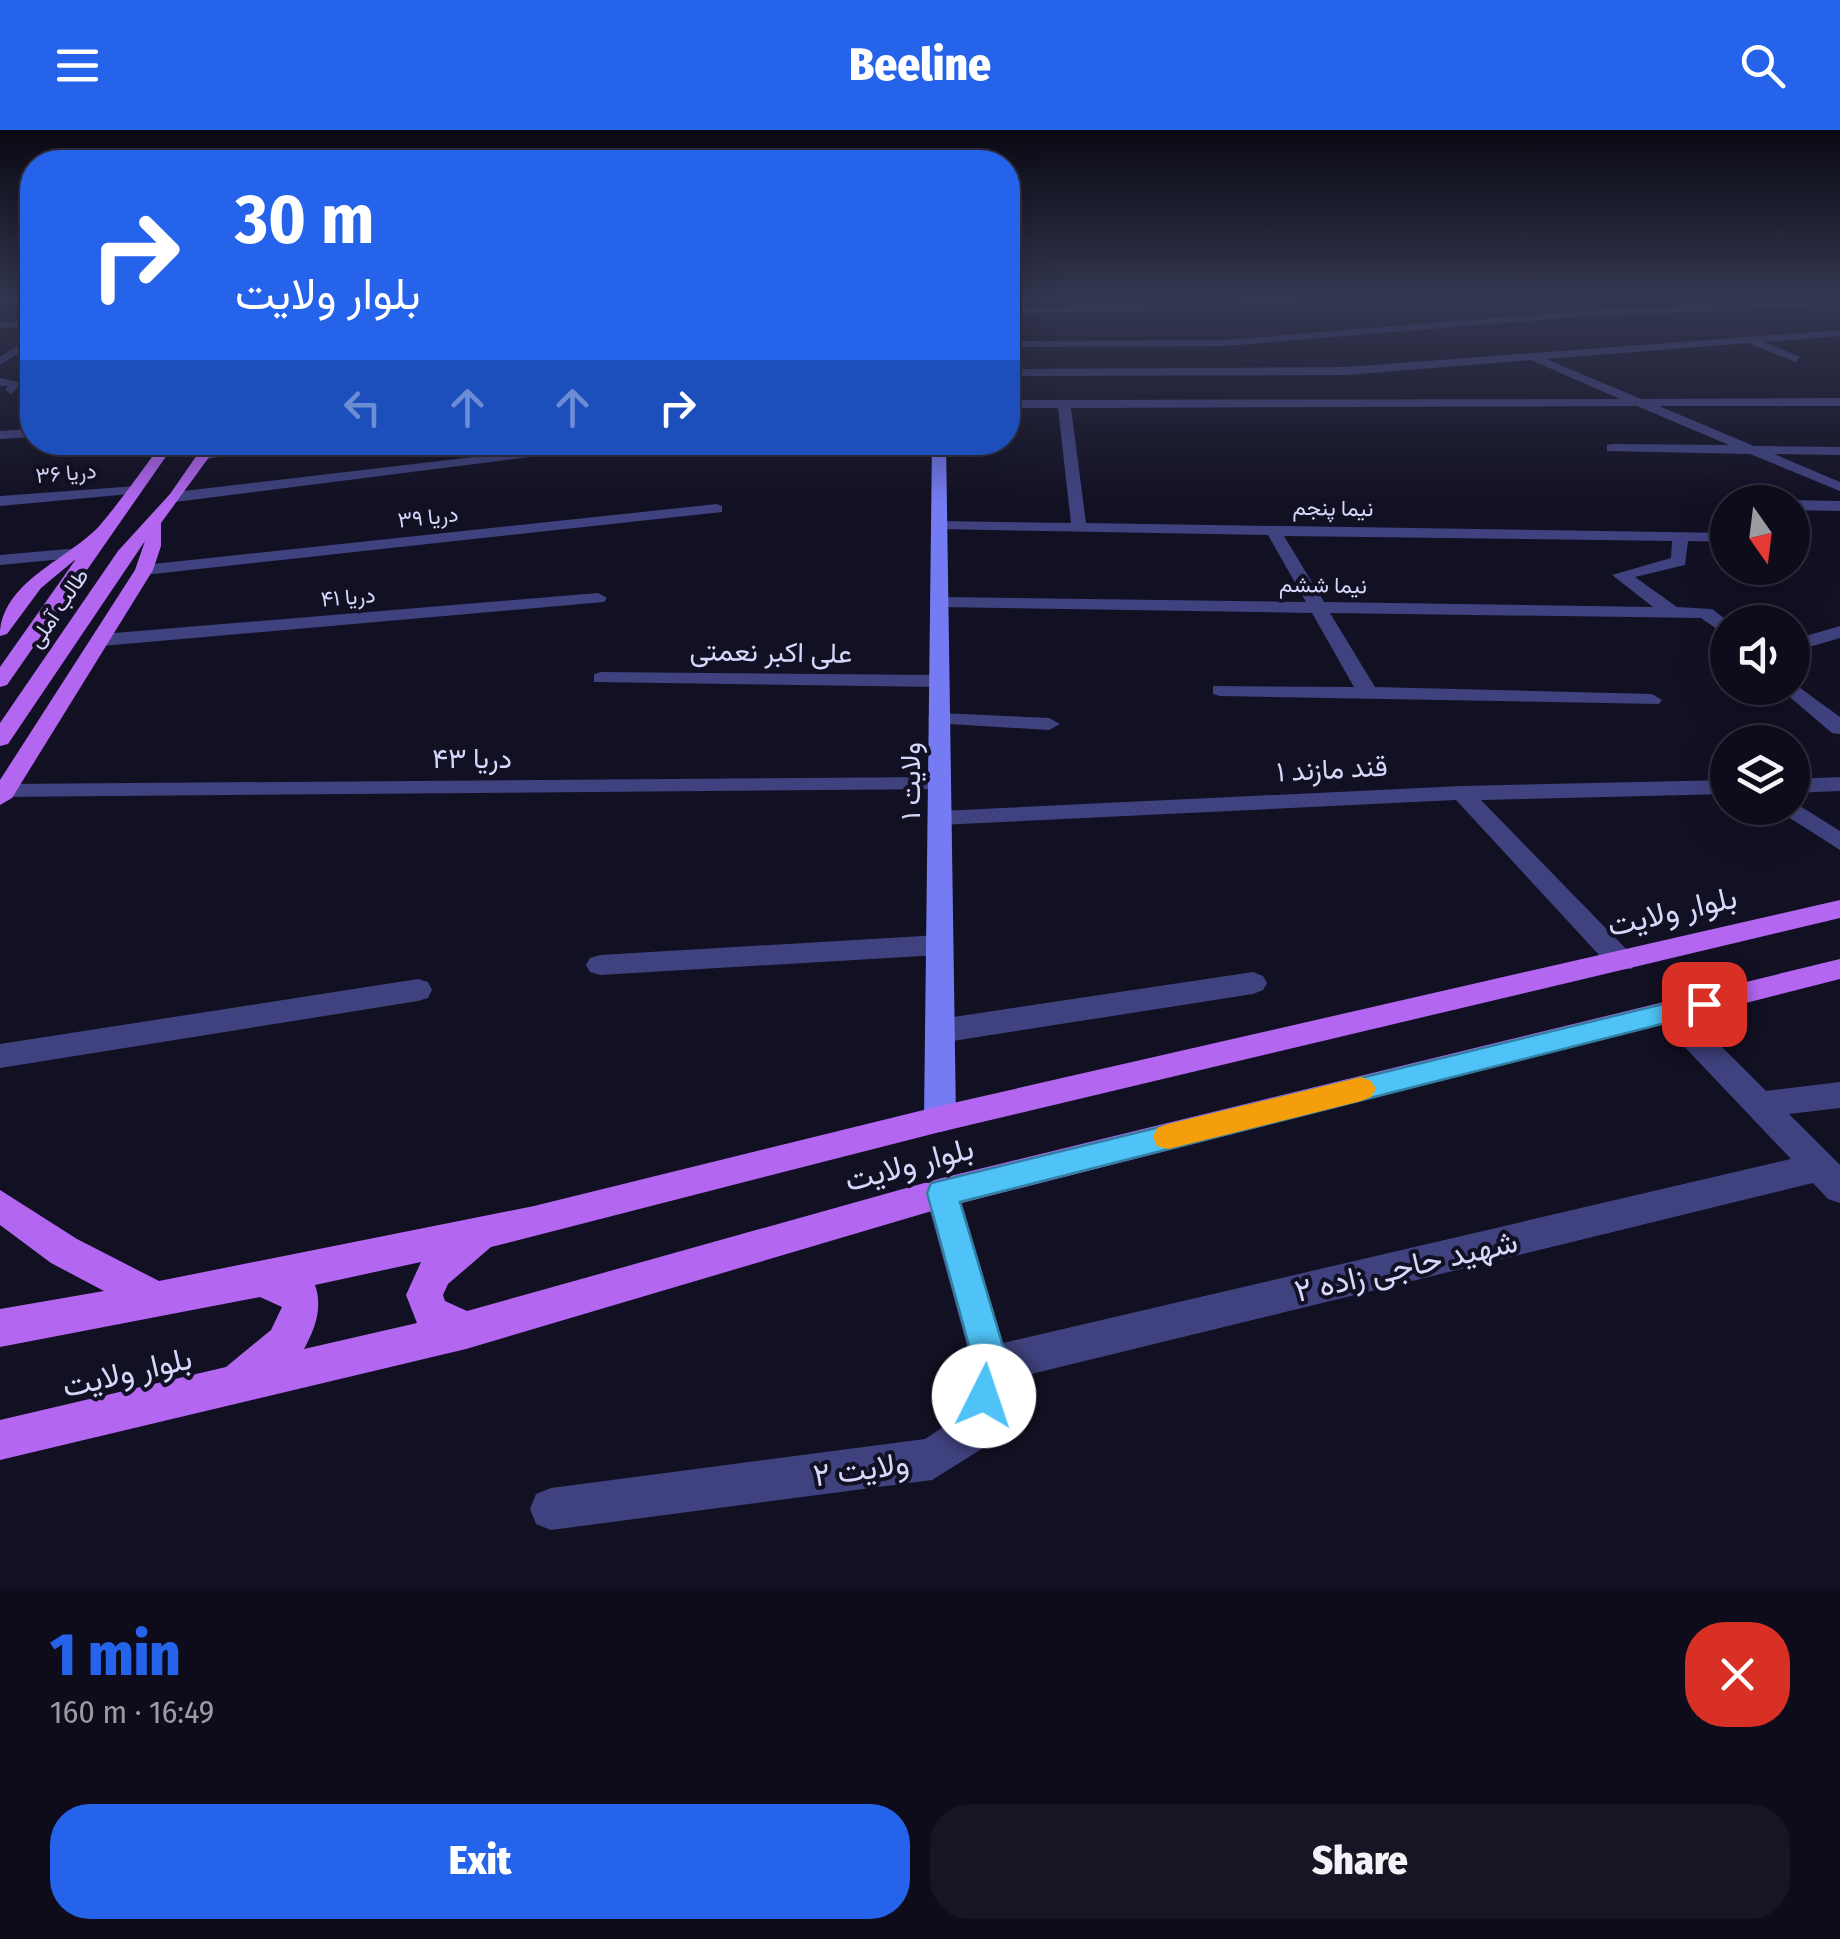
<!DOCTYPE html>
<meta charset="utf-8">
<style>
body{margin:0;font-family:"Fira Sans Condensed",Vazirmatn,sans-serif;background:#171523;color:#f1f3f6;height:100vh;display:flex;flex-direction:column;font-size:38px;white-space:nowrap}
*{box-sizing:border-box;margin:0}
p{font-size:32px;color:#9b9ba2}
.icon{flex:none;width:55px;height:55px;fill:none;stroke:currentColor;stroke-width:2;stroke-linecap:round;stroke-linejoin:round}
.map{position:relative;height:1459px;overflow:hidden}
.details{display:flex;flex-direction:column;background:#0e0c1a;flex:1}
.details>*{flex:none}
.banner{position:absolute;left:20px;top:20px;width:1000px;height:305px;border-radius:40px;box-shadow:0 10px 40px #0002,0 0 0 2px #2e2c39;background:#2563eb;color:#fff;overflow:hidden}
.needle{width:65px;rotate:166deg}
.tools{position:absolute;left:1710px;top:355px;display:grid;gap:20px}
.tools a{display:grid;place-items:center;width:100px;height:100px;border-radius:50%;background:#0e0c1a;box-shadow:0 10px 40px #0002,0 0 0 2px #2e2c39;font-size:50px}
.pin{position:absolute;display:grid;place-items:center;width:85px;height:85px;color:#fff;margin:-42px;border-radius:20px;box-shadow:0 5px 15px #0006}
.me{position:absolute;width:110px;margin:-55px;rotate:4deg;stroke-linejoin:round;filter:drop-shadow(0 0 8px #0008)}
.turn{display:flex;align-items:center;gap:35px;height:210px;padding:0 50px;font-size:45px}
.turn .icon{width:130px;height:130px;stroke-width:2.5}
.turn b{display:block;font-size:70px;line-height:85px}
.lanes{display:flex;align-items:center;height:95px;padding:0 50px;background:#0003;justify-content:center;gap:50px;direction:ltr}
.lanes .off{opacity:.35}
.round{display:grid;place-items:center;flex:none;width:105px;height:105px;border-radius:40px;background:#171523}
.head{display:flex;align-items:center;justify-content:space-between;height:170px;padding:0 50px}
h1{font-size:60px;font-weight:800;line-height:75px;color:#2563eb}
.cta{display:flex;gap:20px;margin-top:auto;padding:20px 50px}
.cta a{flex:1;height:115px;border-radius:40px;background:#2563eb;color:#fff;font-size:40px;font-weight:800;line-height:115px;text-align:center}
.cta a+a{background:#171523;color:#f1f3f6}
header{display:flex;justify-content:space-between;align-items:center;height:130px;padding:0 50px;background:#2563eb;color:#fff;font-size:45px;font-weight:800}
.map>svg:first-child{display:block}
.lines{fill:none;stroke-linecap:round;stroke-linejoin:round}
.street{fill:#3f427e;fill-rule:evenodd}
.secondary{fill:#757cf3;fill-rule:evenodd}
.primary{fill:#b367f1;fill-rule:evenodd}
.route{fill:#4fc3f7;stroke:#337fa1;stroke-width:2.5}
.slow{fill:#f59e0b}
.labels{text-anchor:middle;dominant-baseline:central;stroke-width:8;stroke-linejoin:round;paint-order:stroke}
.far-street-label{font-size:22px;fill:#d7d6fb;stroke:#121023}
.street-label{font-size:28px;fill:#d7d6fb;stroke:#121023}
.near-street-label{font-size:32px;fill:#d7d6fb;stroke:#121023}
</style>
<header><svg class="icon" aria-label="menu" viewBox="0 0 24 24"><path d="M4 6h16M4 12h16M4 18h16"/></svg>Beeline<svg class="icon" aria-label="search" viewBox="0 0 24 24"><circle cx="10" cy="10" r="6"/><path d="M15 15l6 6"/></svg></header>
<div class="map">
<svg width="1840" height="1459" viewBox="0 0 1840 1459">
<rect width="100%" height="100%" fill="#121023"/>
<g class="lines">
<g class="street">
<path d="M 1246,169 L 1400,169 L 1247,175 L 1242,172 Z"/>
<path d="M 0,170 L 15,172 L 0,176 Z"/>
<path d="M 1809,173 L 1813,178 L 1602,185 L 1226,216 L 1008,217 L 1008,211 L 1226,210 L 1602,179 Z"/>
<path d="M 1208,176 L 1204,181 L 1008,183 L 1008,177 Z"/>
<path d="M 32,191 L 32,197 L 0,198 L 0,192 Z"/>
<path d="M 1840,200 L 1840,206 L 1764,212 L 1800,227 L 1796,232 L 1748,213 L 1546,229 L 1641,269 L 1840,268 L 1840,276 L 1659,276 L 1754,316 L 1840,317 L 1840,325 L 1774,324 L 1840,352 L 1840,361 L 1750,324 L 1607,321 L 1607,315 L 1612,314 L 1729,315 L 1637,276 L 1071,278 L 1086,393 L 1728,403 L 1725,412 L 1688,411 L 1685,435 L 1635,447 L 1677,477 L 1712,479 L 1729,492 L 1728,507 L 1701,488 L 1330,483 L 1375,557 L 1652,564 L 1662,570 L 1659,574 L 1220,566 L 1213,564 L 1213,556 L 1354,557 L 1312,483 L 939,477 L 930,472 L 939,467 L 1306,472 L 1268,405 L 933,399 L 933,393 L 939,391 L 1071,393 L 1058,278 L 1008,278 L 1008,270 L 1620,269 L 1531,230 L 1346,245 L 1008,246 L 1008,239 L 1346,237 ZM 1284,406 L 1672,411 L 1671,428 L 1612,445 L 1653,477 L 1324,472 Z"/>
<path d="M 32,206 L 32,214 L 0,235 L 0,227 Z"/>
<path d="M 0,248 L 23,253 L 11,264 L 5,260 L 8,256 L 0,256 Z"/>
<path d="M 32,299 L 32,307 L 0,309 L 0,301 Z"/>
<path d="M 281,312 L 329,312 L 205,329 L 198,325 L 205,321 Z"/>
<path d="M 603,312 L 648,312 L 175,372 L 167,367 L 175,362 Z"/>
<path d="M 136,356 L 141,357 L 141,363 L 0,376 L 0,366 Z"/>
<path d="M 1727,369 L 1735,372 L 1728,372 L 1728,379 L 1722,377 L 1722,371 Z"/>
<path d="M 1792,370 L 1840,371 L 1840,381 L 1792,380 L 1792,372 L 1786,372 Z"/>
<path d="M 717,374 L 722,376 L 722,382 L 144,445 L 135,440 L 144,435 Z"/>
<path d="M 68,419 L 74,420 L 74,428 L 0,435 L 0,425 Z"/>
<path d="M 598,463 L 607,468 L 604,472 L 102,516 L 92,510 L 102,504 Z"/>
<path d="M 1840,496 L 1840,508 L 1792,522 L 1792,510 Z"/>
<path d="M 601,542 L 939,545 L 949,551 L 939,557 L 594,552 L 594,544 Z"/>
<path d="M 1792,552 L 1840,587 L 1840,604 L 1832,603 L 1784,562 L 1781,558 L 1792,558 Z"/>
<path d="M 939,583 L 1049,588 L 1060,594 L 1049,600 L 932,593 L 928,589 L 932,585 Z"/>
<path d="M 939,647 L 947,649 L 950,654 L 947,659 L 0,667 L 0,655 L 4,654 Z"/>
<path d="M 1840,647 L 1840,661 L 1792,663 L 1792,649 Z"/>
<path d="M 1728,650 L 1728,664 L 1481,670 L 1632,825 L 1636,832 L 1632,839 L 1612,839 L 1456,670 L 940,695 L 928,688 L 940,681 L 1462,656 Z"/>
<path d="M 1792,671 L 1840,701 L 1840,720 L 1782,683 L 1779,678 L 1792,678 Z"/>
<path d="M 939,805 L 949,808 L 953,815 L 949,822 L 939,825 L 600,845 L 590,842 L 586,835 L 590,828 L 600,825 Z"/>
<path d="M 1253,842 L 1263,846 L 1267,853 L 1263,860 L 1253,864 L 940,913 L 930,909 L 925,901 L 930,893 L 940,889 Z"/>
<path d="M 418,849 L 428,852 L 432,860 L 428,868 L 418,871 L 0,938 L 0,914 Z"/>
<path d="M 1670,872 L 1680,875 L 1766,961 L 1840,952 L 1840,978 L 1789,984 L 1840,1035 L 1840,1073 L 1828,1069 L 1813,1053 L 1007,1250 L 988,1315 L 932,1350 L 551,1400 L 536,1394 L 530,1379 L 536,1364 L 551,1358 L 925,1309 L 957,1288 L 972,1234 L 925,1063 L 930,1052 L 942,1048 L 954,1052 L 959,1063 L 1003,1213 L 1791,1029 L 1660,891 L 1655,883 L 1660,875 Z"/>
</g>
<path class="secondary" d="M 932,312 L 946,312 L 956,989 L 951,999 L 940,1002 L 929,999 L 924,989 Z"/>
<g class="primary">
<path d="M 163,312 L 176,312 L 7,555 L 0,557 L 0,537 L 76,429 L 41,458 L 7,504 L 0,506 C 0,451 72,428 101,394 C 123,368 142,340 163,312 Z"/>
<path d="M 206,312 L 220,312 L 161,393 L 161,416 L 153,440 L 12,668 L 0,675 L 0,650 L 135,440 L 145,411 L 8,614 L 0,616 L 0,593 L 118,421 L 170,364 Z"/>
<path d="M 1840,770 L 1840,788 L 940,1002 L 491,1117 L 448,1154 L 443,1165 L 445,1171 L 467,1181 L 942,1048 L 1840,829 L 1840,849 L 942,1078 L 466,1219 L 0,1330 L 0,1290 L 226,1237 L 271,1200 L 282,1177 L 260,1167 L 0,1217 L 0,1179 L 104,1161 L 51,1133 L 0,1095 L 0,1060 L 77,1109 L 159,1151 L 534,1076 L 940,976 ZM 421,1132 L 406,1165 L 417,1193 L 304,1219 C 315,1199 323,1178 315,1155 Z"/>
</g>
</g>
<linearGradient id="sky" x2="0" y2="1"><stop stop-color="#0a0913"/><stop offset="0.45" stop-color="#333750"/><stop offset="1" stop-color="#333750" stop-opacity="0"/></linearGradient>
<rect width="1840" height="374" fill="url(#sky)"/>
<path class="route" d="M 1704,864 L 1713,867 L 1717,874 L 1713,881 L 960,1072 L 1002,1213 L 1011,1230 L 996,1278 L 984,1283 L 971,1278 L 966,1266 L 974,1234 L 927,1063 L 931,1053 Z"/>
<path class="slow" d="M 1361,947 L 1371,951 L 1376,959 L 1371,967 L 1361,971 L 1168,1019 L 1157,1016 L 1153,1007 L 1157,998 L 1168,994 Z"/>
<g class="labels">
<g class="far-street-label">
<text transform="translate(66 343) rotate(-5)">دریا ۳۶</text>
<text transform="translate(1333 378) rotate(1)">نیما پنجم</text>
<text transform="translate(428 387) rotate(-6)">دریا ۳۹</text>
<text transform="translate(1323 455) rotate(1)">نیما ششم</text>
<text transform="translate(348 467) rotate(-5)">دریا ۴۱</text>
<text transform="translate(58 478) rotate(-56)">طالب آملی</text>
</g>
<g class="street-label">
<text transform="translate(771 522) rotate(1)">علی اکبر نعمتی</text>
<text x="472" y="628">دریا ۴۳</text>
<text transform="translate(1332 639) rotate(-3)">قند مازند ۱</text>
<text transform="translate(910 651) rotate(-90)">ولایت ۱</text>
</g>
<g class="near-street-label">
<text transform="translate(1672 781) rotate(-13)">بلوار ولایت</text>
<text transform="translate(909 1034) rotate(-15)">بلوار ولایت</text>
<text transform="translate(1406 1136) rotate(-13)">شهید حاجی زاده ۲</text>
<text transform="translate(127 1242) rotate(-13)">بلوار ولایت</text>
<text transform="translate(861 1339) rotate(-8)">ولایت ۲</text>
</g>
</g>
</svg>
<div class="tools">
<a><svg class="needle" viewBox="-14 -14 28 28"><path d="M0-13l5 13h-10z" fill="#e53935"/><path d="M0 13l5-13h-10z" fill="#9b9ba2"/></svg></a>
<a><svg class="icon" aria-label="sound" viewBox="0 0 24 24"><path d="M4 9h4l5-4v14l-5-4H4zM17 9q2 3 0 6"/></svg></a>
<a><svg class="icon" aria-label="layers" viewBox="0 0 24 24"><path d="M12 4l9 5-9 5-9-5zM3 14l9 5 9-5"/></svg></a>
</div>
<div class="pin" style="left:1704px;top:874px;background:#d93025"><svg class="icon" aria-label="arrive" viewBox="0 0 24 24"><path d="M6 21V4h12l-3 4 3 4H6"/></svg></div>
<svg class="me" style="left:984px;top:1266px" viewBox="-20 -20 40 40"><circle r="19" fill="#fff"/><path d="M0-13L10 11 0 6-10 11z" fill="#4fc3f7"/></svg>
<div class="banner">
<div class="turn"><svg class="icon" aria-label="right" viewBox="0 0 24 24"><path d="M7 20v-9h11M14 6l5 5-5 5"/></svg><div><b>30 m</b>بلوار ولایت</div></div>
<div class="lanes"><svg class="icon off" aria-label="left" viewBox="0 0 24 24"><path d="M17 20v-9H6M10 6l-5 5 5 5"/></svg><svg class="icon off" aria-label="ahead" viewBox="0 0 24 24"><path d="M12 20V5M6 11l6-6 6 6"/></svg><svg class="icon off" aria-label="ahead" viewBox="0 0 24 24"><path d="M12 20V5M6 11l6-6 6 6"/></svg><svg class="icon" aria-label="right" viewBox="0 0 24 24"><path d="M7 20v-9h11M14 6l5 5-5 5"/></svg></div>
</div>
</div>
<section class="details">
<div class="head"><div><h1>1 min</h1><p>160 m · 16:49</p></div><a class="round" style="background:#d93025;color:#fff"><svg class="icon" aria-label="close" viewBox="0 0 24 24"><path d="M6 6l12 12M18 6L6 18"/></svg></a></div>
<div class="cta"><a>Exit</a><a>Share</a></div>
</section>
